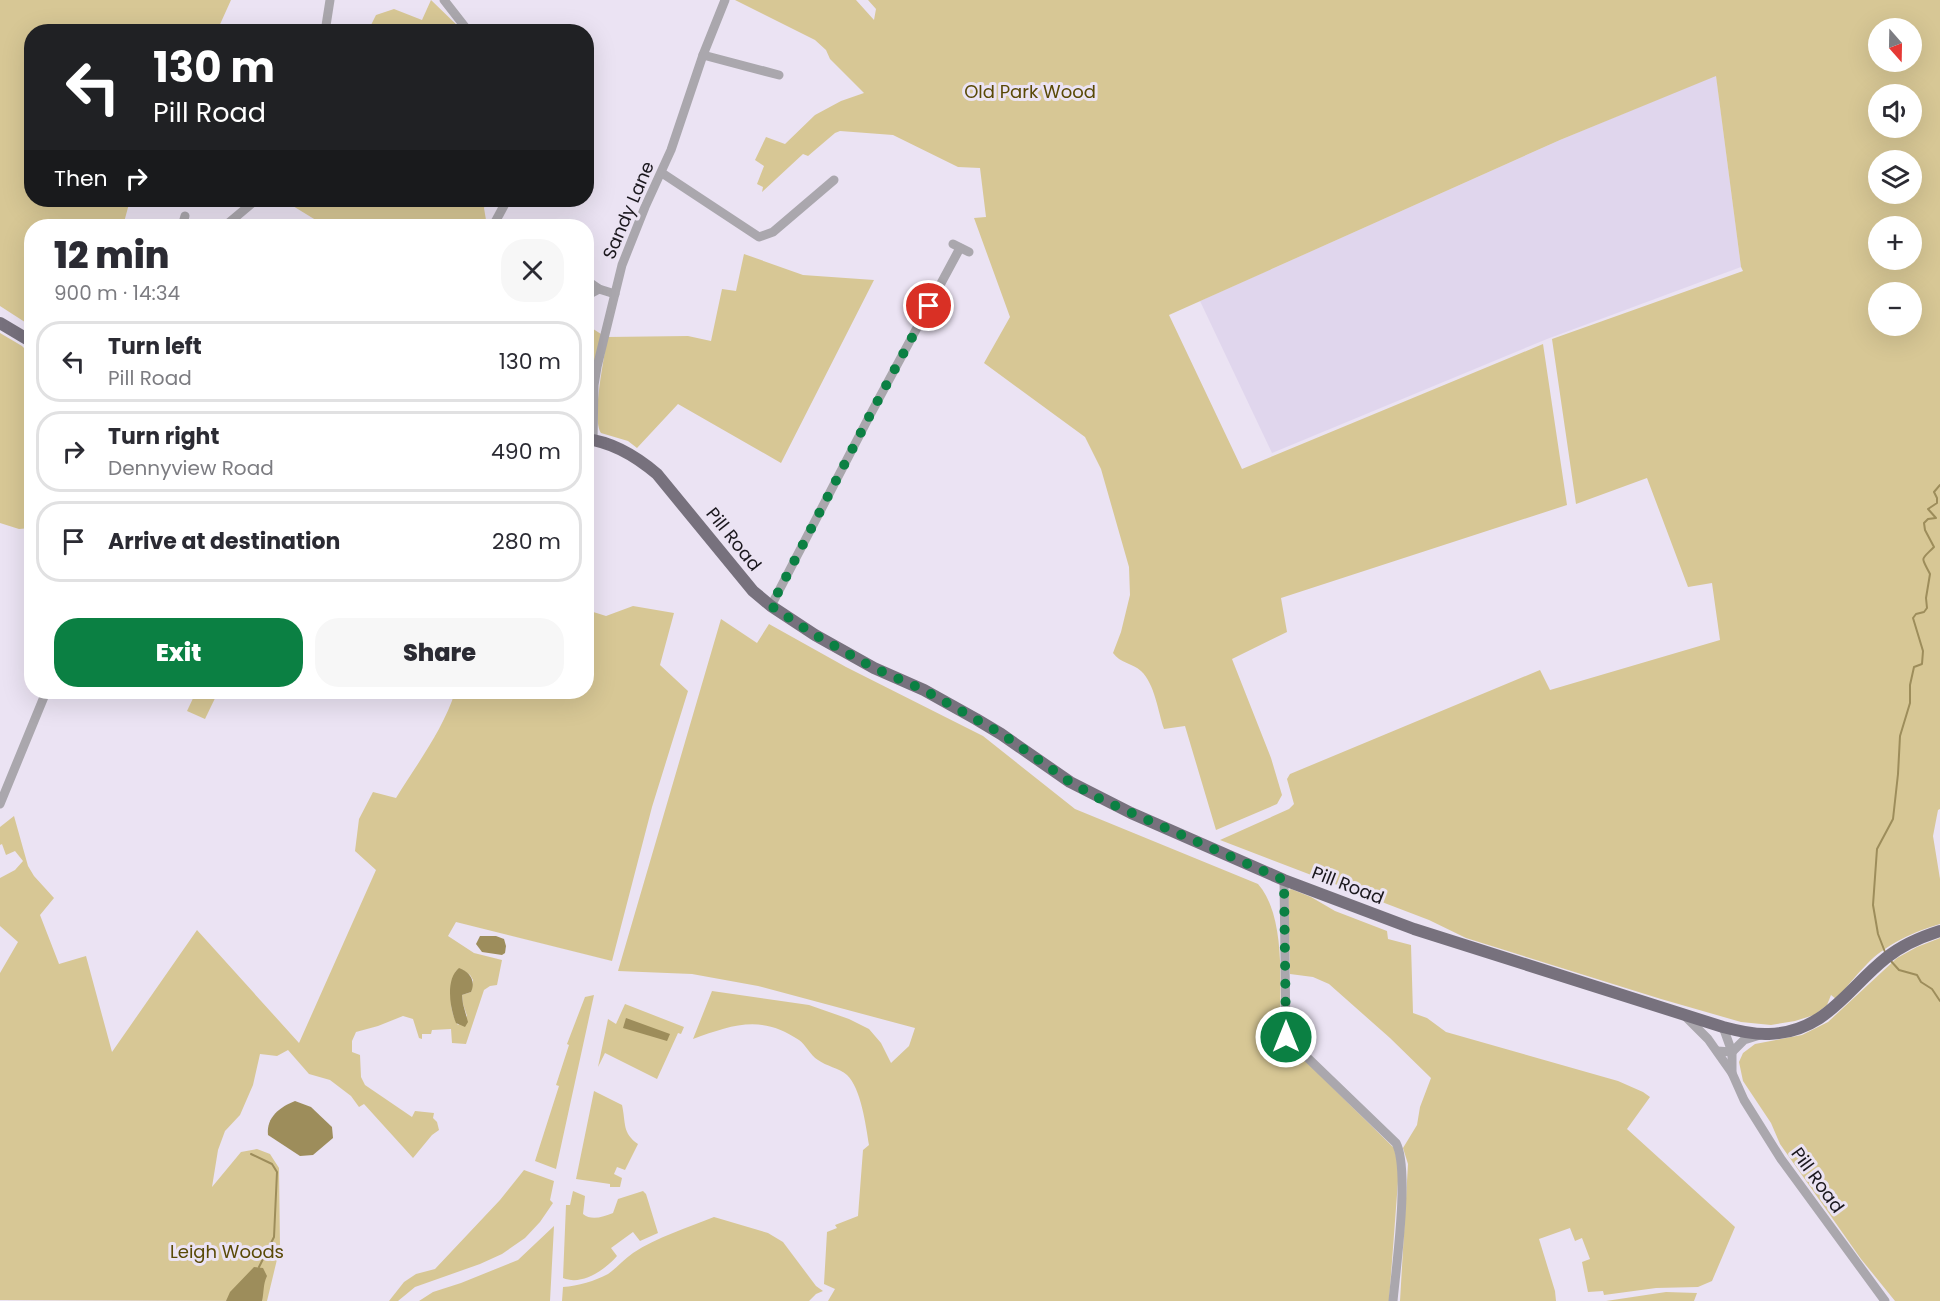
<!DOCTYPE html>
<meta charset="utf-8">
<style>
body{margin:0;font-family:Poppins,sans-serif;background:#f7f7f7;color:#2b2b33;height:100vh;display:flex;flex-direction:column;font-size:22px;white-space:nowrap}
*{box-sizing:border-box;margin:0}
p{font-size:20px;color:#7c7c81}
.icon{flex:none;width:33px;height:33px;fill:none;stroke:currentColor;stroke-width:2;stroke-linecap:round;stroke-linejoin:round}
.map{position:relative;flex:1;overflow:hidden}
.side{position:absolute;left:24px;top:219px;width:570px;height:480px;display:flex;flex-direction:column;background:#fff;border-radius:24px;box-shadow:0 6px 24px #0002}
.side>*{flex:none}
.banner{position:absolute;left:24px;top:24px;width:570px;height:183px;border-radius:24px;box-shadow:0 6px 24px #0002;background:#202124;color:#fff;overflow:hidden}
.needle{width:39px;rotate:160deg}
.tools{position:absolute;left:1868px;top:18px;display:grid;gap:12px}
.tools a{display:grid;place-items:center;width:54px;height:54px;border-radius:50%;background:#fff;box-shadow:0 6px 24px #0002;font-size:30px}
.pin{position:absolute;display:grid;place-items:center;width:51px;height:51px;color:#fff;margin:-26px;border:3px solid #fff;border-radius:50%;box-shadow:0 2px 6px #0007}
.me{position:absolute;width:66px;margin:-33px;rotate:0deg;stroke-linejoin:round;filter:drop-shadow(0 0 4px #0008)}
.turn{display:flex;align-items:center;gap:21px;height:126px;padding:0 30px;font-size:27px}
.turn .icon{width:78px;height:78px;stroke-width:2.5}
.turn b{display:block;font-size:42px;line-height:51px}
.then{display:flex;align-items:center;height:57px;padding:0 30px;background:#0003;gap:12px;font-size:22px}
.round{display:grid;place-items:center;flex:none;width:63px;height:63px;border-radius:24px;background:#f7f7f7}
.summary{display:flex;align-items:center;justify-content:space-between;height:102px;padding:0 30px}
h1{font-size:36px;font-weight:800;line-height:45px}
.button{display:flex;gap:12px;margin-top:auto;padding:12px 30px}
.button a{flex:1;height:69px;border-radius:24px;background:#0b8043;color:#fff;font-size:24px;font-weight:800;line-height:69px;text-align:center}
.button a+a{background:#f7f7f7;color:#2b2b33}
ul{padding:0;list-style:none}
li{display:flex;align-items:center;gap:18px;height:81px;margin:0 12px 9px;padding:0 18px;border:3px solid #e1e1e2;border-radius:24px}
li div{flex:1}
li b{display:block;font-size:22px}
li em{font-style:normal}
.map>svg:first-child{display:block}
.built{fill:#e0d6ed}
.green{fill:#d7c795;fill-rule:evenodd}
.water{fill:#9d8d5b}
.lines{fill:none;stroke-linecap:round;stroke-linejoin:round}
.stream{stroke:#9d8d5b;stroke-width:2}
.minor{stroke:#aaa7ad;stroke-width:9}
.major{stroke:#77717d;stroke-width:12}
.route{stroke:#0b8043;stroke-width:10;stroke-dasharray:0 18}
.labels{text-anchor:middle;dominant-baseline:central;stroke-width:6;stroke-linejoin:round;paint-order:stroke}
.park-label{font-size:18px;fill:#594906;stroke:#ebe3f3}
.street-label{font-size:18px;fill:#1a171d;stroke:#ebe3f3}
</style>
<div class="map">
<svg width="1940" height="1301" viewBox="0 0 1940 1301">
<rect width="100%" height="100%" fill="#ebe3f3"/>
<path class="built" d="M 1716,75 L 1741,267 L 1547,339 L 1272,453 L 1200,301 L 1560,140 Z"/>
<g class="green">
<path d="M 0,0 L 231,0 L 217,31 L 32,32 L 32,200 L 130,200 L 123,226 L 32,226 L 31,326 L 0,306 Z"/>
<path d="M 431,0 L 463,31 L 368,31 L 376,15 L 394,9 L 422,20 Z"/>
<path d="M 735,0 L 856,0 L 874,20 L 876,9 L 868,0 L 1940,0 L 1940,809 L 1938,810 L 1933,836 L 1940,879 L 1940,924 C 1915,931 1885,945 1867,964 C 1856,975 1846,988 1836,999 L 1831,995 L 1827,1005 L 1814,1015 L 1795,1021 L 1771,1025 L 1741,1022 L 1661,999 L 1466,938 L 1429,920 L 1220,840 L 1289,809 L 1294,804 L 1287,779 L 1290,774 L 1540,670 L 1550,690 L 1720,640 L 1712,583 L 1688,587 L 1647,478 L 1576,504 L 1552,339 L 1743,271 L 1741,267 L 1716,76 L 1560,140 L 1169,315 L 1242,469 L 1543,344 L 1567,505 L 1281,598 L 1287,632 L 1232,659 L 1271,758 L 1282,795 L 1277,804 L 1216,830 L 1185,726 L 1164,729 C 1158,712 1155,684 1141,671 C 1132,663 1120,663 1113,653 L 1121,632 L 1130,595 L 1129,567 L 1101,469 L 1085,437 L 984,363 L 1010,317 L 974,218 L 986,217 L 980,168 L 958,167 L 893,135 L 840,131 L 835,133 L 808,156 L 803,154 L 762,192 L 763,187 L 757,184 L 764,166 L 755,160 L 766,137 L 785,144 L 815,115 L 841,101 L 864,93 L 830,59 L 826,50 L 815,40 ZM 1878,28 L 1911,28 L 1911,62 L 1878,62 ZM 1878,94 L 1911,94 L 1911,128 L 1878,128 ZM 1878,160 L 1911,160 L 1911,194 L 1878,194 ZM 1878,226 L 1911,226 L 1911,260 L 1878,260 ZM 1878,292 L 1911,292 L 1911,326 L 1878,326 Z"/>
<path d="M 290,200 L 487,200 L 484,208 L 486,220 L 480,226 L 317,226 L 319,222 L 288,203 Z"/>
<path d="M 744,254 L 803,275 L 874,280 L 781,463 L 678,404 L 637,448 L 628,441 L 601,433 C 591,418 605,357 607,337 L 688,336 L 711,341 L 722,289 L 736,291 Z"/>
<path d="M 587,325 L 601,334 L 591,387 L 588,424 L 587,426 Z"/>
<path d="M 0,333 L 22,346 L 31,355 L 31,528 L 19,529 L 0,523 Z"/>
<path d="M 633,606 L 674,613 L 660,665 L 688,691 L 652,807 L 612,961 L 456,922 L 448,936 L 474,953 L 502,960 L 497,985 L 490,986 L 484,990 L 466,1044 L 452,1043 L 451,1029 L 432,1030 L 431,1034 L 422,1034 L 422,1039 L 419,1038 L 413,1019 L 403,1016 L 378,1026 L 356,1032 L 352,1041 L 352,1052 L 360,1055 L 361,1077 L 365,1085 L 412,1117 L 415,1111 L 434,1113 L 433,1118 L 437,1122 L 439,1130 L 432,1135 L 413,1158 L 364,1104 L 359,1107 L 351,1096 L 330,1080 L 309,1074 L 288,1050 L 277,1056 L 260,1054 L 253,1085 L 240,1115 L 225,1131 L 218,1150 L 212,1187 L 241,1152 L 257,1149 L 270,1154 L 279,1168 L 280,1247 L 267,1301 L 0,1300 L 0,973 L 18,942 L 0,926 L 0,878 L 15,870 L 23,861 L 15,851 L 6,855 L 2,844 L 0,845 L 0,827 L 14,816 L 28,866 L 34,876 L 54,898 L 40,915 L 59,964 L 86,956 L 112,1052 L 197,930 L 299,1043 L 376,870 L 355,851 L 359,819 L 373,792 L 396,798 C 417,764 443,730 455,692 L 586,692 L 587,610 L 606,616 ZM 461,969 L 470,975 L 473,980 L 471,992 L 462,995 L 463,1004 L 467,1016 L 458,1025 C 447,1007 451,989 456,971 Z"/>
<path d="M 721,619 L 757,643 L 769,624 L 846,667 L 983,736 L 1075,809 L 1258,884 C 1288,918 1279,993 1280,1036 L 1394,1148 L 1399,1168 L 1389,1301 L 828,1301 L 835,1289 L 824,1284 L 827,1232 L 837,1228 L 835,1225 L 858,1216 L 863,1150 L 869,1145 C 866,1126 861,1088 847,1075 C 839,1068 826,1066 818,1060 C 810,1055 806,1045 799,1040 C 761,1014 732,1025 693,1039 L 712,991 L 809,1005 L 849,1019 L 869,1029 L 881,1043 L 891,1063 L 909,1046 L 915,1028 L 758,986 L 692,974 L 618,971 Z"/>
<path d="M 196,692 L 218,692 L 205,719 L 187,711 Z"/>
<path d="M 1291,889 L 1311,897 L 1335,911 L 1387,931 L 1388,939 L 1411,945 L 1413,1013 L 1427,1018 L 1446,1032 L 1618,1081 L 1643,1092 L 1650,1097 L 1627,1129 L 1735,1227 L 1712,1281 L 1698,1287 L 1656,1288 L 1604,1295 L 1603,1291 L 1588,1292 L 1582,1262 L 1590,1259 L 1582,1238 L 1575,1241 L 1570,1228 L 1539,1239 L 1555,1291 L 1556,1301 L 1400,1301 L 1408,1164 L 1403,1148 L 1417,1125 L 1420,1107 L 1431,1078 L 1390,1038 L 1329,984 L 1313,977 L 1290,974 L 1288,891 Z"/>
<path d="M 1940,938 L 1940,1301 L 1895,1301 L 1861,1259 L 1780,1144 L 1771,1123 L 1743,1081 L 1739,1062 L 1743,1053 L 1755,1044 L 1802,1035 L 1828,1022 L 1897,958 L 1917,947 Z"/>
<path d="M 594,995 L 556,1169 L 535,1161 L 559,1086 L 556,1085 L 569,1045 L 567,1044 L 585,997 Z"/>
<path d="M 625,1004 L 684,1027 L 681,1034 L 678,1033 L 657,1079 L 605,1053 L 598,1067 L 608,1019 L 616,1024 Z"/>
<path d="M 594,1091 L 622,1105 C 626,1123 622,1133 638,1144 L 625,1170 L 617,1167 L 614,1174 L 622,1178 L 620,1187 L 610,1187 L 610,1184 L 576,1179 Z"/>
<path d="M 524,1170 L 554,1181 L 550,1200 L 553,1203 L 540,1222 L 525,1238 L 502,1254 L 480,1264 L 415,1287 L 398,1301 L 389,1301 L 404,1282 L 416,1274 L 435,1269 L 500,1200 Z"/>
<path d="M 573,1191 L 585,1196 L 583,1214 C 591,1221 603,1217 613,1213 L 618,1199 L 643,1191 L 646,1194 L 658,1233 L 640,1241 L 633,1232 L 611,1248 L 617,1256 C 605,1270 582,1286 563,1278 L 566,1205 L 570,1205 Z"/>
<path d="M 714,1217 L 768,1233 L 783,1242 L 816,1286 L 823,1291 L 816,1294 L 809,1301 L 562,1301 L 563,1287 C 578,1286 595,1281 608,1274 C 617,1268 624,1259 633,1253 C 657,1237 687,1228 714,1217 Z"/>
<path d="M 554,1226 L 550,1301 L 419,1301 L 433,1292 L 461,1283 L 518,1260 Z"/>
<path d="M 1666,1292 L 1697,1293 L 1694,1301 L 1606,1301 Z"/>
</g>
<g class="water">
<path d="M 480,936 L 496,936 L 504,939 L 506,946 L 505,953 L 502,955 L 482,952 L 476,944 Z"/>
<path d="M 459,968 C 470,972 476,981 471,992 L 462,995 L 463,1004 L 468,1022 L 465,1027 L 456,1023 C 450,1009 445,979 459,968 Z"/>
<path d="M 626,1018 L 670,1034 L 667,1041 L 623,1028 Z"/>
<path d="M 295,1101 L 311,1107 L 332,1127 L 333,1138 L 313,1155 L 300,1156 L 268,1135 C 266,1117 280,1107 295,1101 Z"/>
<path d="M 254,1267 L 263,1268 L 267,1276 C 263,1284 264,1292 262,1301 L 226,1301 L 230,1292 Z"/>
</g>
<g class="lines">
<g class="stream">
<path d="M 1885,952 L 1878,934 L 1873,905 L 1877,849 L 1893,819 L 1898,774 L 1900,736 L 1910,703 L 1910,685 L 1914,667 L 1922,664 L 1923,651 L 1913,618 L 1916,614 L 1924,612 L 1927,608 L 1926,598 L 1930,574 C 1921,556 1920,561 1934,547 L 1925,530 L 1924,523 L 1928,519 L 1936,518 L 1928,509 L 1937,503 L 1937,498 L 1934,492 L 1940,485"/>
<path d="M 1890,960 L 1899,970 L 1917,975 L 1921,982 L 1932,989 L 1940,1001"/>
<path d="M 251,1154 L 272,1164 L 277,1172 L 274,1237 L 259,1267"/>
</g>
<g class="minor">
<path d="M 444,0 L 469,32"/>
<path d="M 325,32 L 330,0"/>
<path d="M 703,55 L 779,75"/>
<path d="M 662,173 L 759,237 L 773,232 L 834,180"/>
<path d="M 182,226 L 185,216"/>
<path d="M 225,226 L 256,200"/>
<path d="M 493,226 L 507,200"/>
<path d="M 953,244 L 969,252"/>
<path d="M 586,280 L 599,289 L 615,294"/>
<path d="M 586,296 L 599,289"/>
<path d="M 593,440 L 594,385 L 597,367 L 622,265 L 645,207 L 671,150 L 703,55 L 725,0"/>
<path d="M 771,606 L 869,417 L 960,248"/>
<path d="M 0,804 L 46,692"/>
<path d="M 1284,880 L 1286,1037 L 1396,1143 C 1410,1169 1396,1268 1393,1301"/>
<path d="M 1684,1015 L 1708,1039 L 1732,1073 L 1744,1100 L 1781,1159 L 1885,1301"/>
<path d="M 1723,1027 L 1732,1052 L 1732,1073"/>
<path d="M 1717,1051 L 1732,1052 L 1744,1040 L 1760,1035"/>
</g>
<g class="major">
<path d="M 0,323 L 32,342"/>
<path d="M 586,439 C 613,442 637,457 657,474 L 753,591 L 771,606 L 815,635 L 874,668 L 924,690 L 976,719 L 1001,734 L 1070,782 L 1131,813 L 1284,880 L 1414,929 L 1723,1027 C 1738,1031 1754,1035 1769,1034 C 1826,1032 1847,989 1886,958 C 1902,945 1921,937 1940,931"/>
</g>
</g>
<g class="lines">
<path class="route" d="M 929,306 L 869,417 L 771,606 L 815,635 L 874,668 L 924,690 L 1002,734 L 1070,782 L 1102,800 L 1284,880 L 1286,1037"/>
</g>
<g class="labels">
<g class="park-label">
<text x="1030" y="91">Old Park Wood</text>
<text x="227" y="1251">Leigh Woods</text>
</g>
<g class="street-label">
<text transform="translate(628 210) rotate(-67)">Sandy Lane</text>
<text transform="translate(734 539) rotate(51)">Pill Road</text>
<text transform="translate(1348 885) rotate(21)">Pill Road</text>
<text transform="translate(1818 1180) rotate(54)">Pill Road</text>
</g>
</g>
</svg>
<div class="tools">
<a><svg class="needle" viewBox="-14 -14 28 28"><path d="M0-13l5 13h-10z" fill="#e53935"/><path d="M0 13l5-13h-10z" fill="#7c7c81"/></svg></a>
<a><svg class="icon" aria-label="sound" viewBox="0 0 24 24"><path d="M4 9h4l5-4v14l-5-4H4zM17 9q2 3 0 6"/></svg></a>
<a><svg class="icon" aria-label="layers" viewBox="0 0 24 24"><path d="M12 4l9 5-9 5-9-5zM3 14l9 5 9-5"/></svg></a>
<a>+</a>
<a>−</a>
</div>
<div class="pin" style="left:929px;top:306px;background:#d93025"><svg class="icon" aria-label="arrive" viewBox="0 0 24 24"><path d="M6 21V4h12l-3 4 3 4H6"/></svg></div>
<svg class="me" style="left:1286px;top:1037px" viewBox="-20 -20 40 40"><circle r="17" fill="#0b8043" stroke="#fff" stroke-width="3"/><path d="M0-11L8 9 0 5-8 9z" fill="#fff"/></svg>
<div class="banner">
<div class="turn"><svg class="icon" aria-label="left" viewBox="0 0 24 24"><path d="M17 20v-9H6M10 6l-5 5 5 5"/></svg><div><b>130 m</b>Pill Road</div></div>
<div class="then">Then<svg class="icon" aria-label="right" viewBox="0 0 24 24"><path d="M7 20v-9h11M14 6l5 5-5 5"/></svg></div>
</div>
<section class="side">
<div class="summary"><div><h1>12 min</h1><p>900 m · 14:34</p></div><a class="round"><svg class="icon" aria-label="close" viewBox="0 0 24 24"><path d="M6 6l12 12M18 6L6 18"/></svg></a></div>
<ul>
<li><svg class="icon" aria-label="left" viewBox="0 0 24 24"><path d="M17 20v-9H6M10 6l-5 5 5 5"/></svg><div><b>Turn left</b><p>Pill Road</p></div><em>130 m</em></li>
<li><svg class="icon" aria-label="right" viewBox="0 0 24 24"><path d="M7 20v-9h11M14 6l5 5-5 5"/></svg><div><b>Turn right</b><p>Dennyview Road</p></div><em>490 m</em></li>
<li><svg class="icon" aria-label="arrive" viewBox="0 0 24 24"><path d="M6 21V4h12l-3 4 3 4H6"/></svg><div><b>Arrive at destination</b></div><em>280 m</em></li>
</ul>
<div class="button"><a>Exit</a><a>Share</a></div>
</section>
</div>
